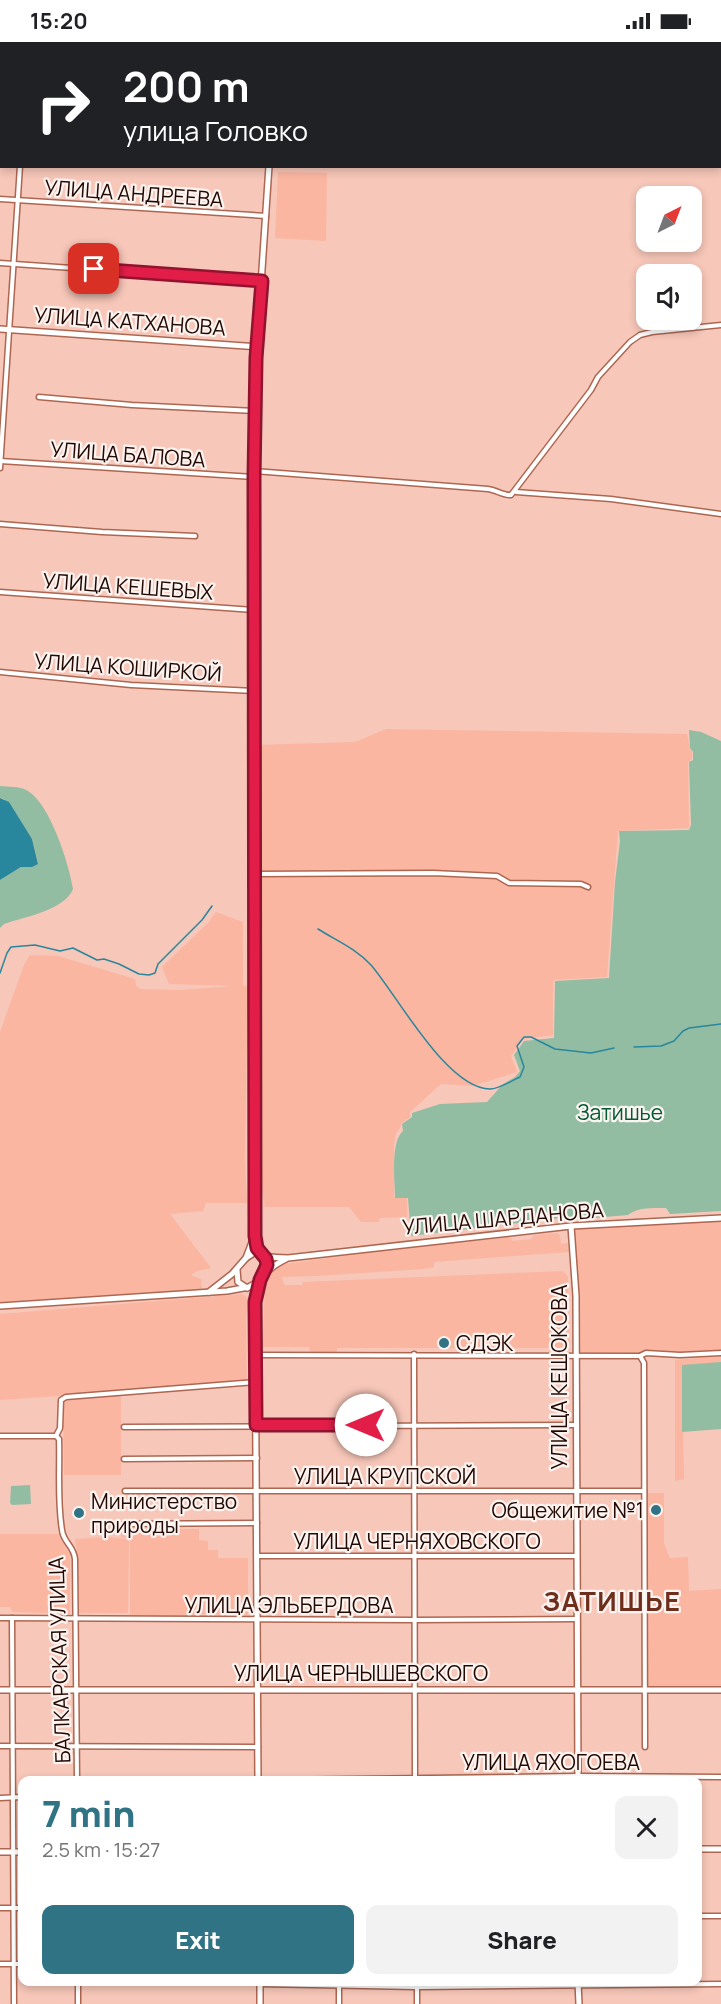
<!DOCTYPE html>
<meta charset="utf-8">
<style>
body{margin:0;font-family:Manrope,sans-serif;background:#f2f2f2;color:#202124;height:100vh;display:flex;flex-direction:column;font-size:22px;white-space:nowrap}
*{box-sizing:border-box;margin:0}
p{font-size:20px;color:#757577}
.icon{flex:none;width:33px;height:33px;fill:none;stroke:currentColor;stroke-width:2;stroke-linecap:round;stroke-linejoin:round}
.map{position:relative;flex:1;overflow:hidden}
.panel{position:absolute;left:18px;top:1734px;width:684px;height:210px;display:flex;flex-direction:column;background:#fff;border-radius:12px;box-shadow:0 3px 9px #0003}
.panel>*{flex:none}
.hud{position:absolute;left:0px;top:0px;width:722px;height:126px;box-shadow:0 3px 9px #0003;background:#202124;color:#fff;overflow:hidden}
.needle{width:39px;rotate:42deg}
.controls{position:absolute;left:636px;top:144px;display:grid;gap:12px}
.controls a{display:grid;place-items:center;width:66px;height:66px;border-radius:12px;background:#fff;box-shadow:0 3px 9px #0003;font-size:30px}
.pin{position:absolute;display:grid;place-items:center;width:51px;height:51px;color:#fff;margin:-26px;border-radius:12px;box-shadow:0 3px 9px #0006}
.me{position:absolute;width:66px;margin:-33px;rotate:270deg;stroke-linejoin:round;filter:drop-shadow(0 0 4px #0008)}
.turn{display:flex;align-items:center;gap:21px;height:126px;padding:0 24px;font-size:27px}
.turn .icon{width:78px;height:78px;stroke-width:2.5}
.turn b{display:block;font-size:42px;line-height:51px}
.round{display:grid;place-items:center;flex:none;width:63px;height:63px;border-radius:12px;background:#f2f2f2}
.summary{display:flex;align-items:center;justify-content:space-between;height:102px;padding:0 24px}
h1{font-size:36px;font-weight:800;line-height:45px;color:#307384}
.button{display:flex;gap:12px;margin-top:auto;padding:12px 24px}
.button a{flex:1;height:69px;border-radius:12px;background:#307384;color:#fff;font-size:24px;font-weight:800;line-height:69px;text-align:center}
.button a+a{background:#f2f2f2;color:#202124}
.status{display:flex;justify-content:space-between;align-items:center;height:42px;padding:0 30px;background:#fff;direction:ltr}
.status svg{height:16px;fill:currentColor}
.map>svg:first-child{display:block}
.built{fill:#fab6a1}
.green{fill:#92bda2}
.water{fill:#29879d}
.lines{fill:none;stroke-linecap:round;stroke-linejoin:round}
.stream{stroke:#29879d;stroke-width:1.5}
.river{stroke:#29879d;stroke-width:7}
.street-casing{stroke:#ad6751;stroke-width:7}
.secondary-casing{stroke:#ad6751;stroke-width:8}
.street{stroke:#fff;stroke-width:4}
.secondary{stroke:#fff;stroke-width:5}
.route-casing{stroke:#92132f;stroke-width:15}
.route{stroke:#e11d48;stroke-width:10}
.poi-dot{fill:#307384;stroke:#fbf3f0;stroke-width:2}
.labels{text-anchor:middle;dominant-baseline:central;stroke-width:4.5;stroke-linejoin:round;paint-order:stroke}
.street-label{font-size:21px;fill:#240903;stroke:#fbf3f0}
.park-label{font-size:21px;fill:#015a35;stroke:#fbf3f0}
.poi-label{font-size:21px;fill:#240903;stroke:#fbf3f0;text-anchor:start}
.district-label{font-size:27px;font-weight:bold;letter-spacing:1.5px;fill:#6e2e1b;stroke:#fbf3f0}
</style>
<div class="status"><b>15:20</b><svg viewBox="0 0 49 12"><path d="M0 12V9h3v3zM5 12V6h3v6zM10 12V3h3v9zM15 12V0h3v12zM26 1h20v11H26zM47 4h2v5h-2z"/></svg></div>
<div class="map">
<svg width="721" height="1962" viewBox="0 0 721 1962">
<rect width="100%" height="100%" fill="#f7c7b9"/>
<g class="built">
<path d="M 278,130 L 327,131 L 326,199 L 275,196 Z"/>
<path d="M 386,687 L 687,692 L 690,707 L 692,710 L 692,717 L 688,720 L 689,786 L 618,789 L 607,935 L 553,938 L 553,993 L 523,997 L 511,1014 L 517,1030 L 473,1044 L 441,1042 L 410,1070 L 410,1075 L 401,1082 L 401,1085 L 396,1091 L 394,1103 L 394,1156 L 407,1156 L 407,1175 L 380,1176 L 379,1180 L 361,1180 L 349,1165 L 265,1165 L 262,1148 L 257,703 L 355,700 Z"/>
<path d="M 216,870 L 243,880 L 243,944 L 248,944 L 245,1118 L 247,1161 L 206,1161 L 203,1169 L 170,1172 L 211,1226 L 197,1229 L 191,1233 L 201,1237 L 202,1247 L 0,1260 L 0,990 L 24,923 L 30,913 L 58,914 L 135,937 L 136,944 L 141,947 L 180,948 L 233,944 L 169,942 L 162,925 L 208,881 Z"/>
<path d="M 721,1176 L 721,1311 L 575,1313 L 576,1254 L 571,1184 Z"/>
<path d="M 557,1191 L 560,1193 L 561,1202 L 568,1201 L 569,1210 L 434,1220 L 434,1225 L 424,1227 L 316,1234 L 282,1235 L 284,1243 L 302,1243 L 303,1240 L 563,1229 L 568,1235 L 569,1306 L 337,1306 L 337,1310 L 310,1310 L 309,1305 L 263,1305 L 265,1234 L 277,1223 L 401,1206 L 509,1195 L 513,1199 L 531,1197 L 534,1193 Z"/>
<path d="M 243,1252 L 248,1256 L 246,1277 L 247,1341 L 0,1358 L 0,1272 Z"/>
<path d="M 721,1314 L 721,1320 L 682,1324 L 684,1437 L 675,1439 L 675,1318 Z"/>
<path d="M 121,1352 L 121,1433 L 64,1433 L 63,1359 L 69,1356 Z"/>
<path d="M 644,1449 L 649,1451 L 664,1451 L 664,1502 L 670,1516 L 688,1515 L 689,1549 L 721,1547 L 721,1648 L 646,1648 Z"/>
<path d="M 121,1487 L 199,1487 L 199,1498 L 208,1499 L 208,1508 L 218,1508 L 218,1516 L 248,1516 L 248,1573 L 194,1572 L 194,1577 L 130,1576 L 130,1496 L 121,1495 Z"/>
<path d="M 0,1492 L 60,1492 L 66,1507 L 70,1512 L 70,1572 L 13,1570 L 10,1565 L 0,1565 Z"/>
<path d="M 108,1495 L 129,1497 L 128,1571 L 79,1571 L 77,1509 L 75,1497 Z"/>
</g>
<g class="green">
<path d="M 689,688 L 701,690 L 721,699 L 721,1169 L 670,1172 L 666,1166 C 654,1166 637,1165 628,1173 L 570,1178 L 569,1175 L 411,1194 L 408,1156 L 395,1156 C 395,1139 390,1100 403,1089 L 402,1082 L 412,1075 L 412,1071 L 440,1062 L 487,1060 L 503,1042 L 515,1035 L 520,1029 L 514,1013 L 524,999 L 554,996 L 555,939 L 609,936 L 615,840 L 620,799 L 619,789 L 689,788 L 691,783 L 689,720 L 693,718 L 693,710 L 690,706 Z"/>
<path d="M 0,744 C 8,745 21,744 28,749 C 50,762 69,822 73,847 C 65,868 24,875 4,882 L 0,886 L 0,838 L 21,825 L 32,825 L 38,821 L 32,797 L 4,757 L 0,756 Z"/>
<path d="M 721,1320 L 721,1387 L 682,1390 L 682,1323 Z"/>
<path d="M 30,1443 L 31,1462 L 12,1463 L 10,1461 L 11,1444 Z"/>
</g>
<path class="water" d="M 0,756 L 9,760 L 32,797 L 38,822 L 32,825 L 21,825 L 0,838 Z"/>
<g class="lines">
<g class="stream">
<path d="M 318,887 C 337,899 355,906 371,923 C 397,953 447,1047 490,1047 C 499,1047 511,1039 520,1035 L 524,1025 L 517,1004 L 524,995 L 531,995 L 555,1007 L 591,1011 L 614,1006"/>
<path d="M 0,931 L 7,911 L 11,905 L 35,903 L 60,909 L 73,906 L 97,918 L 104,917 L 119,922 L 139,932 L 149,933 L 155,931 L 158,922 L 202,878 L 212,864"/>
<path d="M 634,1005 L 661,1004 L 674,999 L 683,989 L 689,986 L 721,982"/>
</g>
<g class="river">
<path d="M 85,0 L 88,2"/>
<path d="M 448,0 L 450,2"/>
<path d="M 575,0 L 575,2"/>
<path d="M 13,2 L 17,0"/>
<path d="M 419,2 L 422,0"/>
<path d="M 507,2 L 515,2"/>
<path d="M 0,35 L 2,33"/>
</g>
<g class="street-casing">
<g id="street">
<path d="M 0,157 L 266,174"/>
<path d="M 0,221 L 261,239"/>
<path d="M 39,355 L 132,363 L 255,369"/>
<path d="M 0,419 L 254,435"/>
<path d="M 0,426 L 20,124"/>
<path d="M 254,429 L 488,447 C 496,448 504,454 511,453 L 591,348 L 598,335 L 630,300 L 640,293 L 652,290 L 721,283"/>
<path d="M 516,450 L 611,457 L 721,472"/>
<path d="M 0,482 L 102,490 L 195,494"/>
<path d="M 0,550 L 254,568"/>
<path d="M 0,630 L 131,643 L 254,649"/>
<path d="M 255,832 L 433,831 L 497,834 L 509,841 L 581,842 L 588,845"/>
<path d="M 414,1312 L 415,1737"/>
<path d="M 256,1313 L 640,1314 L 646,1311 L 680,1313 L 721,1311"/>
<path d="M 640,1314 L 644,1321 L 645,1705"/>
<path d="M 124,1385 L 576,1383"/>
<path d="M 0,1394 L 56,1394 L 60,1386 L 61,1358 L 66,1355 L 256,1340"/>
<path d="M 56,1394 L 59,1397 C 60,1427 57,1458 62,1488 C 63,1500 74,1504 75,1517 L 77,1738"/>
<path d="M 124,1417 L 257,1416"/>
<path d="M 125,1449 L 644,1449"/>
<path d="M 124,1482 L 257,1481"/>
<path d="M 257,1514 L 576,1514"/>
<path d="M 0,1576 L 414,1578 L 577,1577"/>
<path d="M 12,1576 L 14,1962"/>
<path d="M 0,1704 L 258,1705"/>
<path d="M 273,1738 L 578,1734 L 721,1735"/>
<path d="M 0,1756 L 22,1755"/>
<path d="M 0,1866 L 22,1866"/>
<path d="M 698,1874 L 721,1874"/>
<path d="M 0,1922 L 22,1922"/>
<path d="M 78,1940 L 78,1962"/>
<path d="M 339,1940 L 339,1962"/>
<path d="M 417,1940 L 417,1962"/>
<path d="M 260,1942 L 417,1945 L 721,1942"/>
</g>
</g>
<g class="secondary-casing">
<g id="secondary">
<path d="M 276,2 L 276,0"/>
<path d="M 269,124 L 256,316 L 254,435 L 254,1194 C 260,1217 266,1215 288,1216 L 571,1184 L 721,1176"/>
<path d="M 0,287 L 258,305"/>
<path d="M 571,1184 L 576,1254 L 578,1738"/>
<path d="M 246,1216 L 254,1195"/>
<path d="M 237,1228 L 238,1240 L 247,1246"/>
<path d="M 209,1250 L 232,1232 L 246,1216 L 254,1211 L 261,1211"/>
<path d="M 0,1264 L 227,1249 L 249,1245 L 259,1239"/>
<path d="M 0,1648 L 721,1648"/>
<path d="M 258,1738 L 255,1260 C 260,1235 264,1228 286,1217"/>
<path d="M 698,1807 L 721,1807"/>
<path d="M 0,1810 L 22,1810"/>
<path d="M 260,1940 L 260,1962"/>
<path d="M 578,1940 L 579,1962"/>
</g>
</g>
<use href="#street" class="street"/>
<use href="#secondary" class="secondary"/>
</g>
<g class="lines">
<g class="route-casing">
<path id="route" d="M 94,227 L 262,239 L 256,316 L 254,435 L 255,1194 L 257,1206 L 266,1217 L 267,1223 L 260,1238 L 255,1260 L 256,1383 L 366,1383"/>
</g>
<use href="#route" class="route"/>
</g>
<g class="poi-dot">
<circle cx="444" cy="1301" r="6"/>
<circle cx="656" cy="1468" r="6"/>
<circle cx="79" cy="1471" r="6"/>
</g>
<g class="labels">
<g class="street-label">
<text transform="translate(134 151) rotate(4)">УЛИЦА АНДРЕЕВА</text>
<text transform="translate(130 279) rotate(4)">УЛИЦА КАТХАНОВА</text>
<text transform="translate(128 412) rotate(4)">УЛИЦА БАЛОВА</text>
<text transform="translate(128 544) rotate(4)">УЛИЦА КЕШЕВЫХ</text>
<text transform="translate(128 625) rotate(4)">УЛИЦА КОШИРКОЙ</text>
<text transform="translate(503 1176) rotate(-5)">УЛИЦА ШАРДАНОВА</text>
<text transform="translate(559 1335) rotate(-90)">УЛИЦА КЕШОКОВА</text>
<text x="385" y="1434">УЛИЦА КРУПСКОЙ</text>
<text x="417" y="1499">УЛИЦА ЧЕРНЯХОВСКОГО</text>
<text x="289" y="1563">УЛИЦА ЭЛЬБЕРДОВА</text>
<text transform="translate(59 1618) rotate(-92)">БАЛКАРСКАЯ УЛИЦА</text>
<text x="361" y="1631">УЛИЦА ЧЕРНЫШЕВСКОГО</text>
<text x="551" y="1720">УЛИЦА ЯХОГОЕВА</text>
</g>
<g class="park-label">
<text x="620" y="1070">Затишье</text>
</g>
<g class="poi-label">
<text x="456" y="1301">СДЭК</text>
<text x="91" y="1459">Министерство<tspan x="91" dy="24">природы</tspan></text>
<text x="644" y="1468" text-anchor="end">Общежитие №1</text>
</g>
<g class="district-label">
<text x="612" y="1558">ЗАТИШЬЕ</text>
</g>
</g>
</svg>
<div class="controls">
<a><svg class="needle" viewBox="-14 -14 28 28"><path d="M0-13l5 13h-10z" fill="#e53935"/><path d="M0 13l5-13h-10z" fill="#757577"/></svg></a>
<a><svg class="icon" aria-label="sound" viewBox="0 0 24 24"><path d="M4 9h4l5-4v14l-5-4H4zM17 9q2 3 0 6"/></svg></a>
</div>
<div class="pin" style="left:94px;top:227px;background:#d93025"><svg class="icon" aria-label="arrive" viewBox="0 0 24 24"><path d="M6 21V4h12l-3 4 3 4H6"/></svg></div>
<svg class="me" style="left:366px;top:1383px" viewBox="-20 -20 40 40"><circle r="19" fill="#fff"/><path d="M0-13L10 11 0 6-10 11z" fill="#e11d48"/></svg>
<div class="hud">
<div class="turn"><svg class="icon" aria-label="right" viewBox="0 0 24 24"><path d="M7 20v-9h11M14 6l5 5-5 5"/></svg><div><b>200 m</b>улица Головко</div></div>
</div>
<section class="panel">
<div class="summary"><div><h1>7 min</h1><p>2.5 km · 15:27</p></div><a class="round"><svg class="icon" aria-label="close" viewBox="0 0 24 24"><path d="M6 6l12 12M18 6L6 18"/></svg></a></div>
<div class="button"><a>Exit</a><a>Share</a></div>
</section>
</div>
